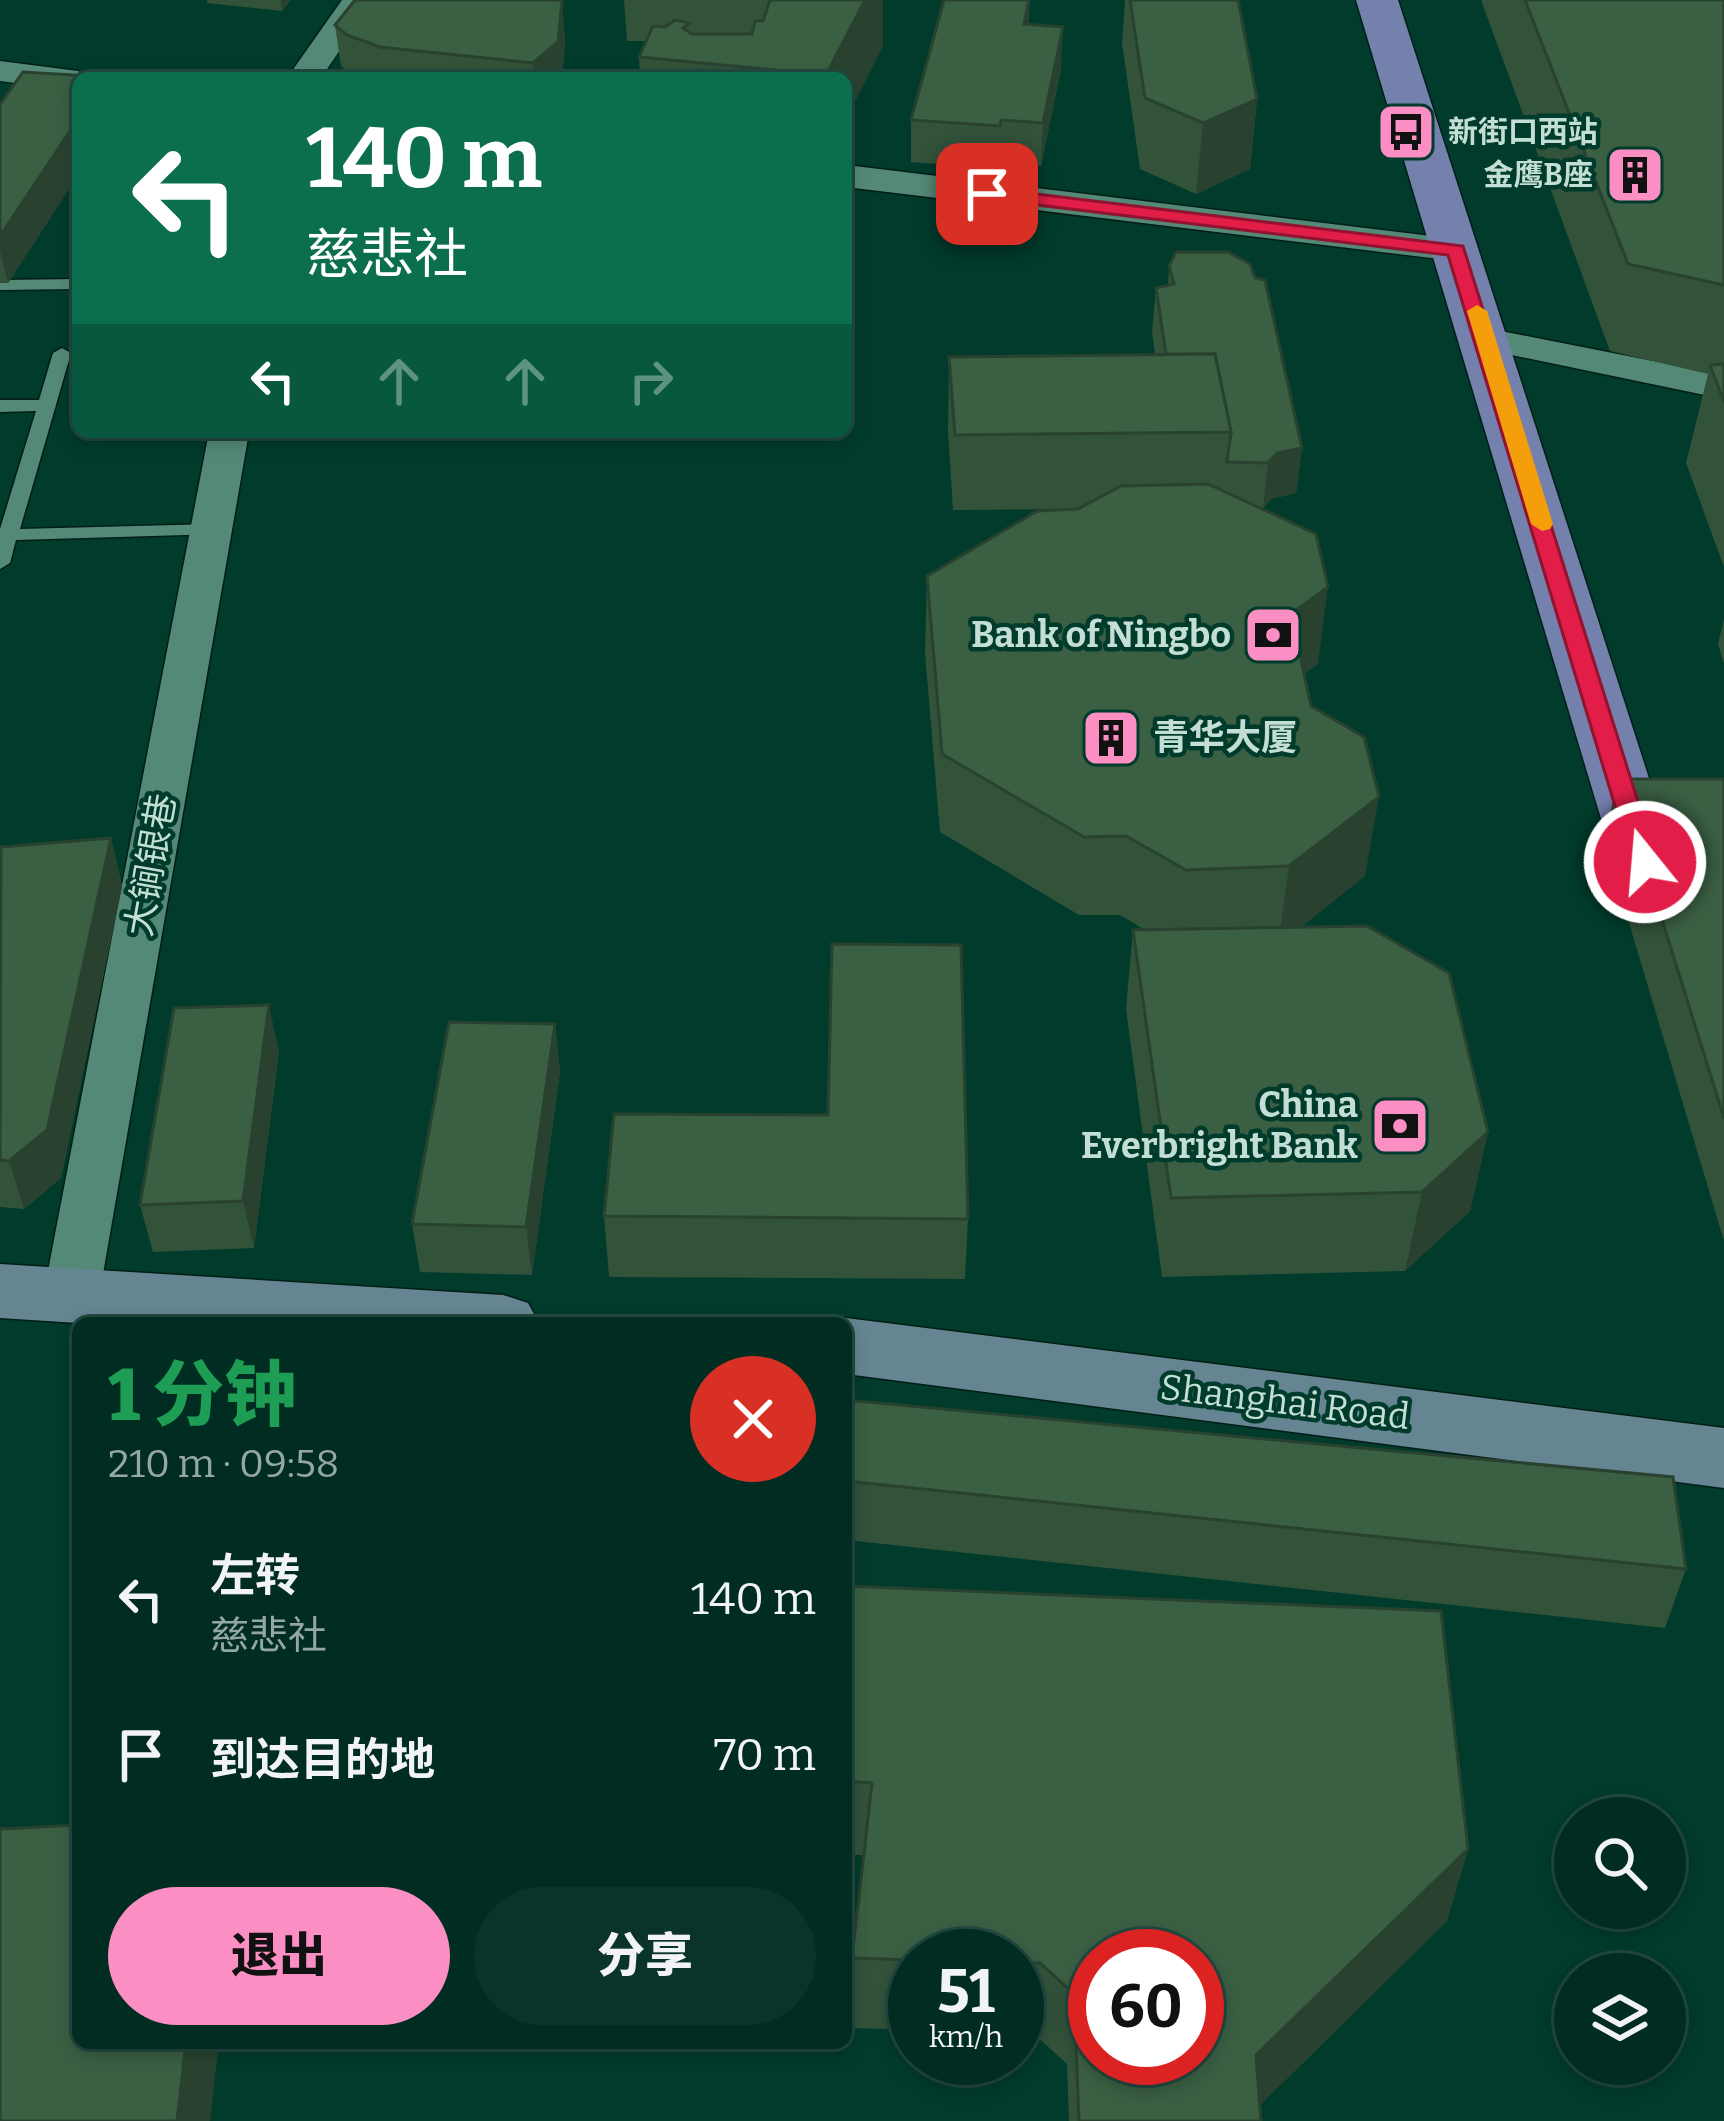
<!DOCTYPE html>
<html lang="zh">
<meta charset="utf-8">
<style>
body{margin:0;font-family:Bitter,"Noto Sans SC",serif;background:#0a342a;color:#f1f3f6;height:100vh;display:flex;flex-direction:column;font-size:45px;white-space:nowrap}
*{box-sizing:border-box;margin:0}
p{font-size:39px;color:#95a7a5}
.icon{flex:none;width:66px;height:66px;fill:none;stroke:currentColor;stroke-width:2;stroke-linecap:round;stroke-linejoin:round}
.map{position:relative;flex:1;overflow:hidden}
.drawer{position:absolute;left:72px;top:1317px;width:780px;height:732px;display:flex;flex-direction:column;background:#002c21;border-radius:18px;box-shadow:0 6px 18px #0003,0 0 0 3px #22483f}
.drawer>*{flex:none}
.guide{position:absolute;left:72px;top:72px;width:780px;height:366px;border-radius:18px;box-shadow:0 6px 18px #0003,0 0 0 3px #22483f;background:#0b6e4f;color:#fff;overflow:hidden}
.fabs{position:absolute;left:1554px;top:1797px;display:grid;gap:24px}
.fabs a{display:grid;place-items:center;width:132px;height:132px;border-radius:50%;background:#002c21;box-shadow:0 6px 18px #0003,0 0 0 3px #22483f;font-size:60px}
.speed{position:absolute;left:888px;top:1929px;display:flex;gap:24px;font-size:60px;font-weight:700;text-align:center}
.speed>*{display:grid;place-content:center;width:156px;height:156px;border-radius:50%;background:#002c21;box-shadow:0 6px 18px #0003,0 0 0 3px #22483f;line-height:1}
.speed small{font-size:30px;font-weight:400}
.speed .limit{border:18px solid #d22;background:#fff;color:#111}
.pin{position:absolute;display:grid;place-items:center;width:102px;height:102px;color:#fff;margin:-51px;border-radius:24px;box-shadow:0 6px 18px #0006}
.me{position:absolute;width:132px;margin:-66px;rotate:343deg;stroke-linejoin:round;filter:drop-shadow(0 0 9px #0008)}
.turn{display:flex;align-items:center;gap:42px;height:252px;padding:0 36px;font-size:54px}
.turn .icon{width:156px;height:156px;stroke-width:2.5}
.turn b{display:block;font-size:84px;line-height:102px}
.lanes{display:flex;align-items:center;height:114px;padding:0 36px;background:#0003;justify-content:center;gap:60px;direction:ltr}
.lanes .off{opacity:.35}
.round{display:grid;place-items:center;flex:none;width:126px;height:126px;border-radius:63px;background:#0a342a}
.headline{display:flex;align-items:center;justify-content:space-between;height:204px;padding:0 36px}
h1{font-size:72px;font-weight:800;line-height:90px;color:#1e9e55}
.button{display:flex;gap:24px;margin-top:auto;padding:24px 36px}
.button a{flex:1;height:138px;border-radius:72px;background:#fb8fc4;color:#111;font-size:48px;font-weight:800;line-height:138px;text-align:center}
.button a+a{background:#0a342a;color:#f1f3f6}
ul{padding:0;list-style:none}
li{display:flex;align-items:center;gap:36px;height:156px;padding:0 36px}
li div{flex:1}
li b{display:block;font-size:45px}
li em{font-style:normal}
.map>svg:first-child{display:block}
.lines{fill:none;stroke-linecap:round;stroke-linejoin:round}
.lane-casing{stroke:#031e16;stroke-width:3}
.street-casing{stroke:#031e16;stroke-width:3}
.secondary-casing{stroke:#031e16;stroke-width:3}
.primary-casing{stroke:#031e16;stroke-width:3}
.lane{fill:#558977;fill-rule:evenodd}
.street{fill:#558977;fill-rule:evenodd}
.secondary{fill:#658592;fill-rule:evenodd}
.primary{fill:#7581ad;fill-rule:evenodd}
.wall{fill:#32523a}
.shaded-wall{fill:#29422f}
.building{fill:#3a5f43;stroke:#29422f;stroke-width:3;fill-rule:evenodd}
.route{fill:#e11d48;stroke:#92132f;stroke-width:3}
.slow{fill:#f59e0b}
.labels{text-anchor:middle;dominant-baseline:central;stroke-width:9;stroke-linejoin:round;paint-order:stroke}
.far-poi-label{font-size:30px;font-weight:bold;fill:#c3ded4;stroke:#003b2c;text-anchor:start}
.poi-label{font-size:36px;font-weight:bold;fill:#c3ded4;stroke:#003b2c;text-anchor:end}
.street-label{font-size:36px;fill:#c3ded4;stroke:#003b2c}
</style>
<div class="map">
<svg width="1724" height="2121" viewBox="0 0 1724 2121">
<rect width="100%" height="100%" fill="#003b2c"/>
<g class="lines">
<g class="lane-casing">
<g id="lane">
<path d="M 78,279 L 78,289 L 0,290 L 0,280 Z"/>
<path d="M 62,348 L 71,353 L 20,529 L 213,524 L 223,530 L 220,534 L 16,540 L 10,563 L 0,569 L 0,529 L 36,411 L 0,412 L 0,400 L 39,400 L 53,353 Z"/>
</g>
</g>
<g class="street-casing">
<g id="street">
<path d="M 342,0 L 374,0 L 321,78 L 287,78 Z"/>
<path d="M 0,61 L 78,71 L 93,78 L 78,78 L 78,91 L 0,81 Z"/>
<path d="M 846,165 L 1456,239 L 1469,242 L 1474,250 L 1469,258 L 1456,261 L 846,187 Z"/>
<path d="M 1486,328 L 1724,375 L 1724,399 L 1473,347 L 1467,339 L 1473,331 Z"/>
<path d="M 209,432 L 249,432 L 99,1297 L 91,1312 L 71,1318 L 51,1312 L 43,1297 Z"/>
</g>
</g>
<g class="secondary-casing">
<g id="secondary">
<path d="M 0,1264 L 503,1295 L 528,1303 L 539,1323 L 78,1323 L 0,1318 Z"/>
<path d="M 846,1318 L 1724,1428 L 1724,1488 L 846,1374 L 846,1323 L 830,1323 Z"/>
</g>
</g>
<g class="primary-casing">
<path id="primary" d="M 1356,0 L 1398,0 L 1676,862 L 1667,876 L 1645,882 L 1623,876 L 1614,862 Z"/>
</g>
<use href="#lane" class="lane"/>
<use href="#street" class="street"/>
<use href="#secondary" class="secondary"/>
<use href="#primary" class="primary"/>
</g>
<g class="wall">
<path d="M 207,0 L 291,0 L 282,11 L 207,3 Z"/>
<path d="M 624,0 L 883,0 L 883,46 L 846,119 L 846,78 L 640,78 L 639,57 L 647,41 L 627,41 Z"/>
<path d="M 1125,0 L 1238,0 L 1257,99 L 1250,169 L 1196,194 L 1140,169 L 1122,43 Z"/>
<path d="M 1481,0 L 1724,0 L 1724,567 L 1686,463 L 1708,374 L 1610,351 Z"/>
<path d="M 562,2 L 565,43 L 562,78 L 355,78 L 341,66 L 335,25 Z"/>
<path d="M 1029,25 L 1061,69 L 1041,166 L 999,163 L 999,169 L 911,162 L 911,120 Z"/>
<path d="M 78,78 L 78,175 L 8,283 L 0,283 L 0,104 Z"/>
<path d="M 1169,266 L 1302,448 L 1296,493 L 1271,499 L 1263,509 L 1318,664 L 1304,674 L 1311,706 L 1365,876 L 1301,927 L 1488,1132 L 1470,1211 L 1405,1271 L 1162,1277 L 1126,1009 L 1133,930 L 1145,930 L 1120,915 L 1079,915 L 940,832 L 925,653 L 927,576 L 1078,509 L 953,510 L 948,431 L 949,357 L 1155,354 L 1152,332 L 1156,288 L 1168,285 Z"/>
<path d="M 1724,619 L 1724,664 L 1718,644 Z"/>
<path d="M 1618,779 L 1724,779 L 1724,1241 L 1604,839 Z"/>
<path d="M 111,838 L 122,886 L 61,1178 L 24,1209 L 0,1207 L 0,851 Z"/>
<path d="M 555,1024 L 560,1072 L 532,1275 L 420,1272 L 412,1224 Z"/>
<path d="M 279,1052 L 254,1248 L 153,1252 L 140,1205 Z"/>
<path d="M 828,1115 L 968,1219 L 965,1279 L 609,1277 L 604,1216 Z"/>
<path d="M 846,1400 L 1686,1569 L 1665,1628 L 846,1540 Z"/>
<path d="M 846,1586 L 1468,1849 L 1447,1921 L 1260,2105 L 1261,2121 L 1069,2121 L 1067,2064 L 1033,2033 L 1017,2033 L 1017,1956 L 915,1956 L 915,2030 L 852,2028 L 852,1958 L 863,1855 L 846,1855 Z"/>
</g>
<g class="shaded-wall">
<path d="M 281,0 L 291,0 L 282,11 Z"/>
<path d="M 865,0 L 883,0 L 883,46 L 846,119 L 846,78 L 826,78 L 826,75 Z"/>
<path d="M 1030,0 L 1028,37 L 1024,24 Z"/>
<path d="M 562,2 L 565,43 L 562,78 L 534,78 L 533,63 Z"/>
<path d="M 1063,27 L 1061,69 L 1041,166 L 1043,123 Z"/>
<path d="M 1257,99 L 1250,169 L 1196,194 L 1203,123 Z"/>
<path d="M 78,119 L 78,175 L 8,283 L 0,251 L 0,236 Z"/>
<path d="M 1302,448 L 1296,493 L 1271,499 L 1263,509 L 1268,463 L 1277,453 Z"/>
<path d="M 1328,587 L 1318,664 L 1281,691 L 1291,614 Z"/>
<path d="M 1379,797 L 1365,876 L 1278,945 L 1289,866 Z"/>
<path d="M 111,838 L 122,886 L 61,1178 L 24,1209 L 9,1161 Z"/>
<path d="M 269,1005 L 279,1052 L 254,1248 L 243,1201 Z"/>
<path d="M 555,1024 L 560,1072 L 532,1275 L 526,1227 Z"/>
<path d="M 1488,1132 L 1470,1211 L 1405,1271 L 1422,1192 Z"/>
<path d="M 1468,1849 L 1447,1921 L 1244,2121 L 1256,2055 Z"/>
<path d="M 186,2043 L 219,2043 L 210,2121 L 177,2121 Z"/>
</g>
<g class="building">
<path d="M 355,0 L 559,0 L 562,2 L 558,42 L 533,63 L 380,47 L 347,35 L 335,25 Z"/>
<path d="M 770,0 L 865,0 L 826,75 L 639,57 L 653,26 L 665,27 L 675,20 L 689,23 L 683,28 L 692,34 L 752,34 L 755,21 L 763,21 Z"/>
<path d="M 944,0 L 1029,0 L 1024,24 L 1063,27 L 1043,123 L 1001,120 L 1000,126 L 911,120 Z"/>
<path d="M 1130,0 L 1238,0 L 1257,99 L 1203,123 L 1145,98 Z"/>
<path d="M 1525,0 L 1724,0 L 1724,285 L 1628,264 Z"/>
<path d="M 23,72 L 106,77 L 78,78 L 78,119 L 0,236 L 0,104 Z"/>
<path d="M 1176,252 L 1228,252 L 1250,264 L 1255,278 L 1265,280 L 1302,448 L 1277,453 L 1268,463 L 1227,462 L 1231,432 L 1215,354 L 1166,354 L 1156,288 L 1174,284 L 1169,266 Z"/>
<path d="M 1215,354 L 1231,432 L 955,435 L 949,357 Z"/>
<path d="M 1724,364 L 1724,402 L 1710,365 Z"/>
<path d="M 1208,484 L 1316,534 L 1328,587 L 1291,614 L 1311,706 L 1364,737 L 1379,797 L 1289,866 L 1186,870 L 1126,836 L 1084,837 L 942,754 L 927,576 L 1037,511 L 1078,509 L 1121,486 Z"/>
<path d="M 1618,779 L 1724,779 L 1724,1118 Z"/>
<path d="M 111,838 L 47,1130 L 9,1161 L 0,1160 L 1,847 Z"/>
<path d="M 1367,926 L 1449,973 L 1488,1132 L 1422,1192 L 1171,1198 L 1133,930 Z"/>
<path d="M 832,944 L 961,945 L 968,1219 L 604,1216 L 614,1114 L 828,1115 Z"/>
<path d="M 269,1005 L 243,1201 L 140,1205 L 174,1008 Z"/>
<path d="M 449,1022 L 555,1024 L 526,1227 L 412,1224 Z"/>
<path d="M 846,1400 L 1673,1477 L 1686,1569 L 846,1481 Z"/>
<path d="M 846,1586 L 1441,1611 L 1468,1849 L 1256,2055 L 1261,2121 L 1079,2121 L 1074,1994 L 1040,1963 L 1017,1963 L 1017,1956 L 915,1956 L 915,1960 L 852,1958 L 872,1783 L 846,1781 ZM 1095,1956 L 1197,1956 L 1197,2058 L 1095,2058 Z"/>
<path d="M 78,1825 L 78,2043 L 186,2043 L 177,2121 L 0,2121 L 0,1829 Z"/>
</g>
<path class="route" d="M 987,188 L 1463,246 L 1657,862 L 1654,868 L 1645,871 L 1632,862 L 1448,255 L 980,198 L 980,189 Z"/>
<path class="slow" d="M 1477,305 L 1487,311 L 1553,524 L 1550,529 L 1542,531 L 1531,524 L 1467,311 Z"/>
<defs>
<g id="bus-square" transform="scale(3)"><rect x="-9" y="-9" width="18" height="18" rx="4" fill="#fb8fc4" stroke="#003b2c"/><path d="M-5-6H5V4H4V6H2V4H-2V6H-4V4H-5ZM-3.5-4V0h7V-4ZM-3.5 1.2v1.5H-2V1.2ZM2 1.2v1.5H3.5V1.2Z" fill="#111"/></g>
<g id="building-square" transform="scale(3)"><rect x="-9" y="-9" width="18" height="18" rx="4" fill="#fb8fc4" stroke="#003b2c"/><path d="M-4-6H4V6H1V3H-1V6H-4ZM-2.5-4.3h1.7v1.8h-1.7ZM.8-4.3h1.7v1.8H.8ZM-2.5-1h1.7V.8h-1.7ZM.8-1h1.7V.8H.8Z" fill="#111"/></g>
<g id="bank-square" transform="scale(3)"><rect x="-9" y="-9" width="18" height="18" rx="4" fill="#fb8fc4" stroke="#003b2c"/><path d="M-6-4H6V4H-6ZM0-2.3a2.3 2.3 0 1 0 0 4.6a2.3 2.3 0 1 0 0-4.6Z" fill="#111"/></g>
</defs>
<g fill-rule="evenodd">
<use href="#bus-square" x="1406" y="132"/>
<use href="#building-square" x="1635" y="175"/>
<use href="#bank-square" x="1273" y="635"/>
<use href="#building-square" x="1111" y="738"/>
<use href="#bank-square" x="1400" y="1126"/>
</g>
<g class="labels">
<g class="far-poi-label">
<text x="1448" y="132">新街口西站</text>
<text x="1593" y="175" text-anchor="end">金鹰B座</text>
</g>
<g class="poi-label">
<text x="1231" y="635">Bank of Ningbo</text>
<text x="1153" y="738" text-anchor="start">青华大厦</text>
<text x="1358" y="1105">China<tspan x="1358" dy="41">Everbright Bank</tspan></text>
</g>
<g class="street-label">
<text transform="translate(151 865) rotate(-80)">大锏银巷</text>
<text transform="translate(1285 1402) rotate(7)">Shanghai Road</text>
</g>
</g>
</svg>
<div class="fabs">
<a><svg class="icon" aria-label="search" viewBox="0 0 24 24"><circle cx="10" cy="10" r="6"/><path d="M15 15l6 6"/></svg></a>
<a><svg class="icon" aria-label="layers" viewBox="0 0 24 24"><path d="M12 4l9 5-9 5-9-5zM3 14l9 5 9-5"/></svg></a>
</div>
<div class="speed"><div>51<small>km/h</small></div><div class="limit">60</div></div>
<div class="pin" style="left:987px;top:194px;background:#d93025"><svg class="icon" aria-label="arrive" viewBox="0 0 24 24"><path d="M6 21V4h12l-3 4 3 4H6"/></svg></div>
<svg class="me" style="left:1645px;top:862px" viewBox="-20 -20 40 40"><circle r="17" fill="#e11d48" stroke="#fff" stroke-width="3"/><path d="M0-11L8 9 0 5-8 9z" fill="#fff"/></svg>
<div class="guide">
<div class="turn"><svg class="icon" aria-label="left" viewBox="0 0 24 24"><path d="M17 20v-9H6M10 6l-5 5 5 5"/></svg><div><b>140 m</b>慈悲社</div></div>
<div class="lanes"><svg class="icon" aria-label="left" viewBox="0 0 24 24"><path d="M17 20v-9H6M10 6l-5 5 5 5"/></svg><svg class="icon off" aria-label="ahead" viewBox="0 0 24 24"><path d="M12 20V5M6 11l6-6 6 6"/></svg><svg class="icon off" aria-label="ahead" viewBox="0 0 24 24"><path d="M12 20V5M6 11l6-6 6 6"/></svg><svg class="icon off" aria-label="right" viewBox="0 0 24 24"><path d="M7 20v-9h11M14 6l5 5-5 5"/></svg></div>
</div>
<section class="drawer">
<div class="headline"><div><h1>1 分钟</h1><p>210 m · 09:58</p></div><a class="round" style="background:#d93025;color:#fff"><svg class="icon" aria-label="close" viewBox="0 0 24 24"><path d="M6 6l12 12M18 6L6 18"/></svg></a></div>
<ul>
<li><svg class="icon" aria-label="left" viewBox="0 0 24 24"><path d="M17 20v-9H6M10 6l-5 5 5 5"/></svg><div><b>左转</b><p>慈悲社</p></div><em>140 m</em></li>
<li><svg class="icon" aria-label="arrive" viewBox="0 0 24 24"><path d="M6 21V4h12l-3 4 3 4H6"/></svg><div><b>到达目的地</b></div><em>70 m</em></li>
</ul>
<div class="button"><a>退出</a><a>分享</a></div>
</section>
</div>
